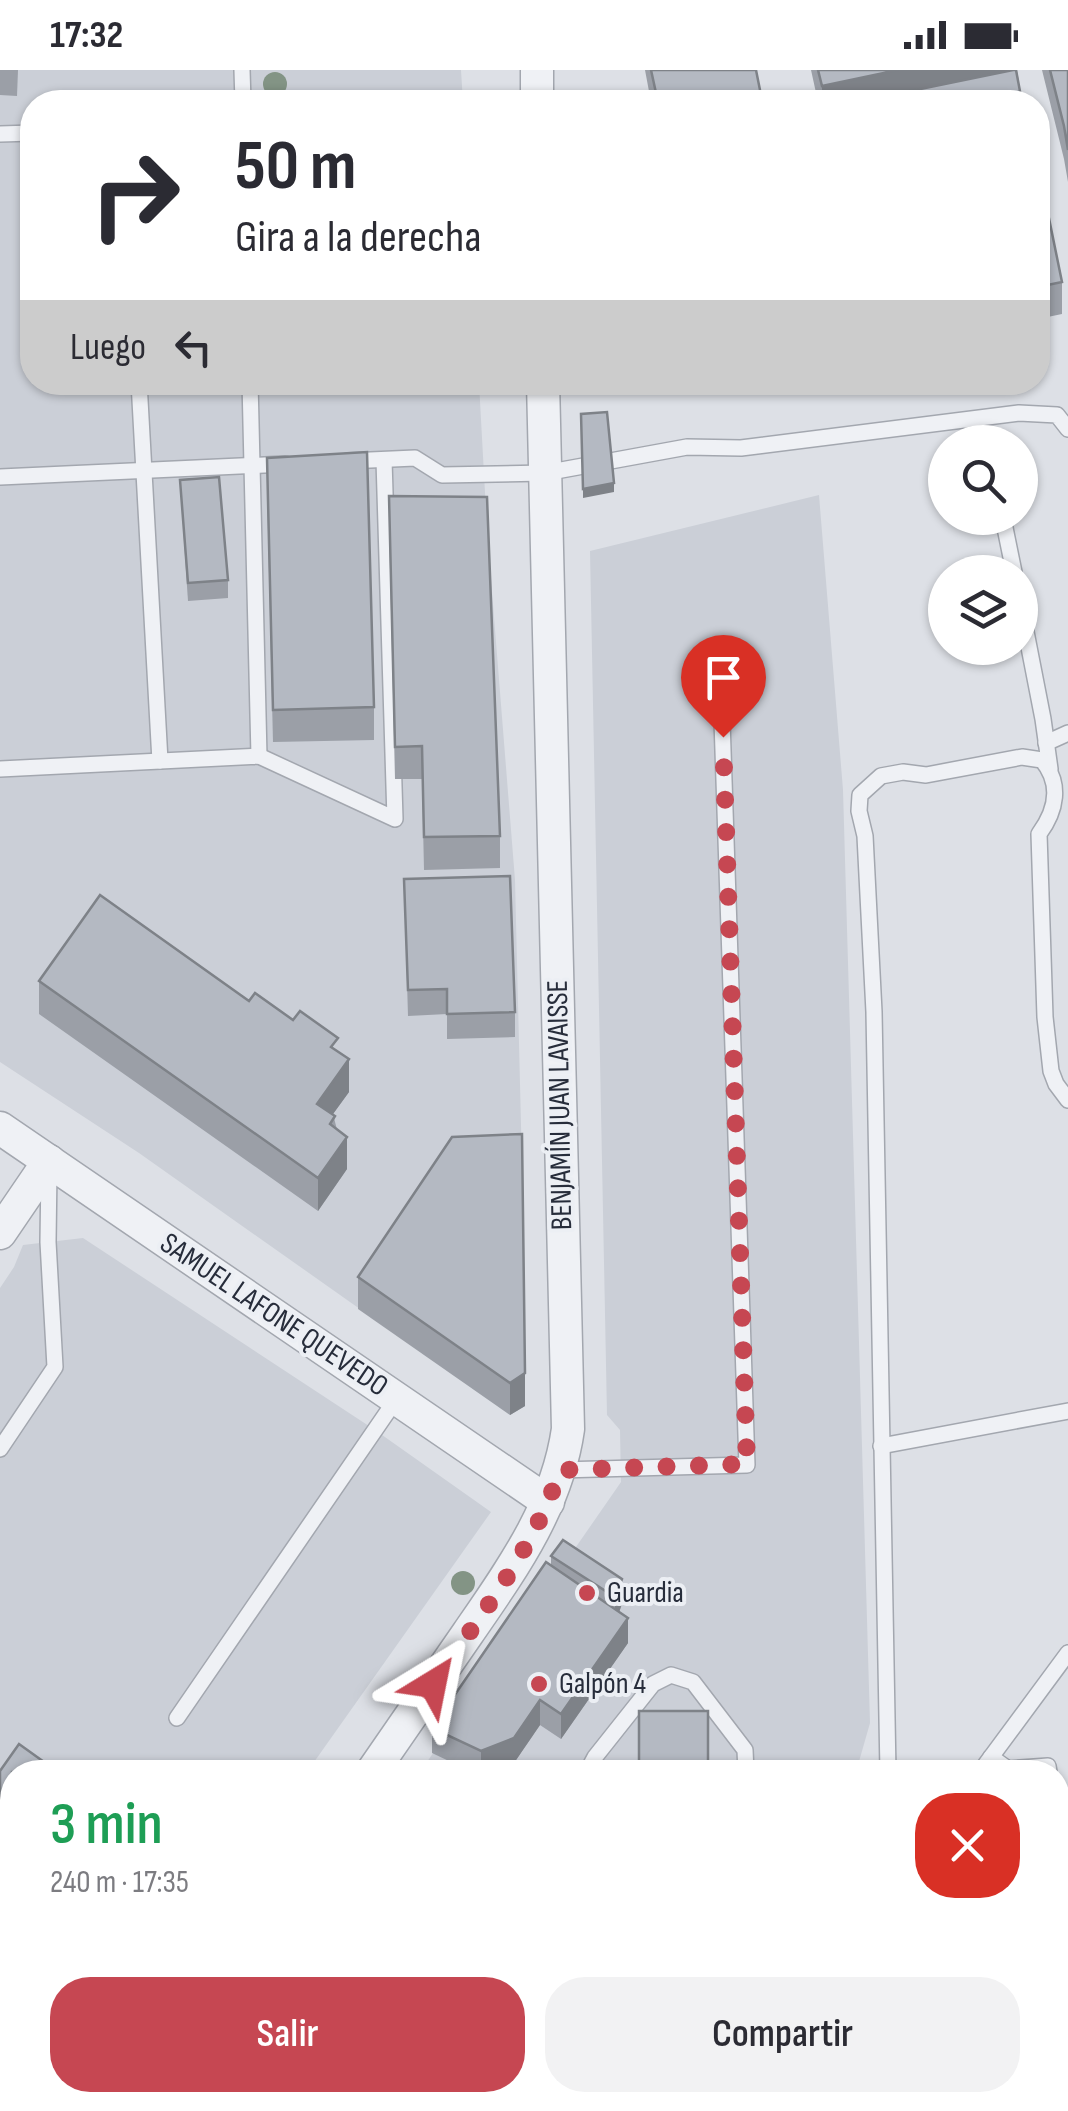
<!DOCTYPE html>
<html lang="es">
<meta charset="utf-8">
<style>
body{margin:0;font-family:"Sofia Sans Condensed",sans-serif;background:#f2f2f3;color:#2b2b33;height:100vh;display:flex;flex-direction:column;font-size:38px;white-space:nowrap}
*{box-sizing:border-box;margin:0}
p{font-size:32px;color:#7c7c81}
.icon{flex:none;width:55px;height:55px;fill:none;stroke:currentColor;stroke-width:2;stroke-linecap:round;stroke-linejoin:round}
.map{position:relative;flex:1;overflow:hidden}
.drawer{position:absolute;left:0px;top:1690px;width:1070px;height:352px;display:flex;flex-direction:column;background:#fff;border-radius:40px 40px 0 0;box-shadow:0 2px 8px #0004}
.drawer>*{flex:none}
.banner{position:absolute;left:20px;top:20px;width:1030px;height:305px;border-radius:40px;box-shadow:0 2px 8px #0004;background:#fff;color:#2b2b33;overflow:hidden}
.buttons{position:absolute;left:928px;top:355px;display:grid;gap:20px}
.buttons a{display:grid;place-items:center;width:110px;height:110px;border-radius:50%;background:#fff;box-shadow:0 2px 8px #0004;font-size:50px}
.pin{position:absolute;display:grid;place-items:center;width:85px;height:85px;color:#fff;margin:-102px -42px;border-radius:50% 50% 50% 0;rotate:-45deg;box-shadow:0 0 10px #0007}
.pin .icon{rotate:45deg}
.me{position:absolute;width:110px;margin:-55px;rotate:35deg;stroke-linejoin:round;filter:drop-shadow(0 0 8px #0008)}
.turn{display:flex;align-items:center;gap:35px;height:210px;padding:0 50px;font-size:45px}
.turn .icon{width:130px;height:130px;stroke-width:2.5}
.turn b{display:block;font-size:70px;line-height:85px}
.then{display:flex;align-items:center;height:95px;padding:0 50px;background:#0003;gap:20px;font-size:38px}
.round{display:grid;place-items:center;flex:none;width:105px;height:105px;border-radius:40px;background:#f2f2f3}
.headline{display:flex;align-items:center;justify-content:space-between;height:170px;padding:0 50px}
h1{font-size:60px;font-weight:600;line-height:75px;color:#1e9e55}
.action{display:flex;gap:20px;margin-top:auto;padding:20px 50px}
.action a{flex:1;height:115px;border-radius:40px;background:#c64752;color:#fff;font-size:40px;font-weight:600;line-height:115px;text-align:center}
.action a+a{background:#f2f2f3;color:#2b2b33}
.status{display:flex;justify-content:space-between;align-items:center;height:70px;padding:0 50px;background:#fff;direction:ltr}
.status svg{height:28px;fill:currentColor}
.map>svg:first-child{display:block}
.built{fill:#cbcfd7}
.grass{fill:url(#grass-dots)}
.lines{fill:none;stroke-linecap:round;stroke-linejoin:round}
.lane-casing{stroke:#a3a7af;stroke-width:18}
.street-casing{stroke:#a3a7af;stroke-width:35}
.lane{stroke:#eff1f5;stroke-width:15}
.street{stroke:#eff1f5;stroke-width:32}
.tree{fill:#839485}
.wall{fill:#9b9fa7}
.shaded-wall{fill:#7e8288}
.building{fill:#b4b9c2;stroke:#7e8288;stroke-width:2.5}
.route{stroke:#c64752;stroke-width:18;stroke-dasharray:0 32.4}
.poi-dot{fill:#c64752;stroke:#eceff4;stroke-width:4}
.labels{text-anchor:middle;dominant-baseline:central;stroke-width:8;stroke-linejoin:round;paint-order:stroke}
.street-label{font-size:30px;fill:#272d3b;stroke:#eceff4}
.poi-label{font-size:30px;fill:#272d3b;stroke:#eceff4;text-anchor:start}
</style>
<div class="status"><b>17:32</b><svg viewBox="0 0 49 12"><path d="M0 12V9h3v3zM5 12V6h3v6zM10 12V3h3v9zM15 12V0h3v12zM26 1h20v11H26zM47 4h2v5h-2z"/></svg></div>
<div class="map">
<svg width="1068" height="2041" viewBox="0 0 1068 2041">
<defs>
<pattern id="grass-dots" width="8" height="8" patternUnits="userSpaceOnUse" patternTransform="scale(2.5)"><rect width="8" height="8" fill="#c2cfbe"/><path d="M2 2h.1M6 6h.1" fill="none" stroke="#a7b2a4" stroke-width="1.8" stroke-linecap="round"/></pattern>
</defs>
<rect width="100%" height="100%" fill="#dde0e6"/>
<g class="built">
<path d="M 0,0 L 461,0 L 463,32 L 32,32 L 32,312 L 479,313 L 487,459 L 515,810 L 522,1096 L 510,1345 L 139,1083 L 0,992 Z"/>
<path d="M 819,425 L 843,720 L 870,1653 L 856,1702 L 420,1702 L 621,1412 L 620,1360 L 607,1345 L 590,481 Z"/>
<path d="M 83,1168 L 375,1360 L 491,1442 L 307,1702 L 12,1702 L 12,2030 L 80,2030 L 73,2041 L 0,2041 L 0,1218 L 14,1197 L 23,1175 Z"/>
<path d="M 197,2030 L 810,2030 L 810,2041 L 189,2041 Z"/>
</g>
<path class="grass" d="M 1058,1800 L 1063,1836 L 1060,1920 L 1068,1939 L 1068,2041 L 1010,2041 L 1007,2030 L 1058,2030 Z"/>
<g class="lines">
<g class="lane-casing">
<g id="lane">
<path d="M 242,0 L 243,32"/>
<path d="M 0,64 L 32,63"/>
<path d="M 139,312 L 160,691"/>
<path d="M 250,312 L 259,686"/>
<path d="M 348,391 L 415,388 L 442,405 L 545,403 L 687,377 L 741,378 L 1019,343 L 1057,345 L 1068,359"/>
<path d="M 0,407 L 285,394"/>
<path d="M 1003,448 L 1014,502"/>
<path d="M 1020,531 L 1043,649 L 1050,699"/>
<path d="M 1046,673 L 1068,663"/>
<path d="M 0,699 L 259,686 L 395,749 L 384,390"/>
<path d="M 881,1376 L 1068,1341"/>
<path d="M 0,1379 L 55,1297 L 48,1172 L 49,1100"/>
<path d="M 560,1400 L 747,1395 L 720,591"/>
<path d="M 177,1648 L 397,1328"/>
<path d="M 991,1687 L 1008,1699 L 1048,1696 L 1049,1702"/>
<path d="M 587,1702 L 595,1687 L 653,1614 L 671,1605 L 693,1612 L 745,1680 L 746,1702"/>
<path d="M 888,1702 L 874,942 L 865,766 L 859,741 L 860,725 L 881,706 L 903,702 L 926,705 L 1022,687 L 1042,690 C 1062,714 1056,741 1039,764 L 1045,947 L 1051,1001 L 1056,1014 L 1068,1030"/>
<path d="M 980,1702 L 1068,1583"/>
<path d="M 1058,1740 L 1068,1785"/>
<path d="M 660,2030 L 676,2041"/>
<path d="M 958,2030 L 959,2041"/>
<path d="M 412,2041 L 424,2030"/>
<path d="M 745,2041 L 745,2030"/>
<path d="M 886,2041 L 890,2030"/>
</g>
</g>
<g class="street-casing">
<g id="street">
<path d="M 537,0 L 537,32"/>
<path d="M 0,1058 L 548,1432"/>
<path d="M 0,1163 L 49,1091"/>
<path d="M 372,1702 C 404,1656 436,1610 468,1563 C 512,1499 557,1437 568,1359 L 543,312"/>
<path d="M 139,2041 L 147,2030"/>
</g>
</g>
<use href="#lane" class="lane"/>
<use href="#street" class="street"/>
</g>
<g class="tree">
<circle cx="275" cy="14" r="12"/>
<circle cx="463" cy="1513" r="12"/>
</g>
<g class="wall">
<path d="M 0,0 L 18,0 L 17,26 L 0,25 Z"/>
<path d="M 645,0 L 756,0 L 761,32 L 651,32 Z"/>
<path d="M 811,0 L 1017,0 L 1022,32 L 818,32 Z"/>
<path d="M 1042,0 L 1068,0 L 1068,112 L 1064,89 Z"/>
<path d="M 1038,120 L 1062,212 L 1062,244 L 1038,249 Z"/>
<path d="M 180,410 L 228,510 L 228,528 L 188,531 Z"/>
<path d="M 267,420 L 374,637 L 374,670 L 273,672 Z"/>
<path d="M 389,458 L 500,766 L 500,798 L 424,800 L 422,709 L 395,709 Z"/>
<path d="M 404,809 L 515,942 L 515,967 L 447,969 L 447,944 L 408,946 Z"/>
<path d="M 39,911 L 249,931 L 338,981 L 349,1022 L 333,1044 L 347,1099 L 318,1141 L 39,944 Z"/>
<path d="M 522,1064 L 525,1336 L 510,1345 L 358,1239 L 358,1207 Z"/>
<path d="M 563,1470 L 622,1534 L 619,1542 L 628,1573 L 561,1669 L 540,1655 L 514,1693 L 491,1702 L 472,1702 L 432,1683 L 432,1658 L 551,1496 L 551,1486 Z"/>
</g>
<g class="shaded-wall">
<path d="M 898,0 L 1017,0 L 1017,8 L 896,32 L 822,32 L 822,16 Z"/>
<path d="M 761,25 L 761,32 L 725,32 Z"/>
<path d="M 632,312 L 670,312 L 632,321 Z"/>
<path d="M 614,413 L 614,422 L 583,428 L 583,419 Z"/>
<path d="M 349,989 L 349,1022 L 317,1066 L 317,1034 Z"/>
<path d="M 347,1067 L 347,1099 L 318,1141 L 318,1108 Z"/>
<path d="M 525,1303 L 525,1336 L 510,1345 L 510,1313 Z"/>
<path d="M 622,1509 L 622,1534 L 615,1553 L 615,1527 Z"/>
<path d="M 628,1548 L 628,1573 L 561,1669 L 561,1644 Z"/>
<path d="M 540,1630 L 540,1655 L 514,1693 L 491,1702 L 481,1702 L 481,1681 Z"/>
<path d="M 57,2030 L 79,2030 L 72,2041 L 49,2041 Z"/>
<path d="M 278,2030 L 288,2030 L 288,2041 L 270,2041 Z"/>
</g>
<g class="building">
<path d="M 651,0 L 756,0 L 761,25 L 725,32 L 658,32 Z"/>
<path d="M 818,0 L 898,0 L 822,16 Z"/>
<path d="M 1013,0 L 1016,0 L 1022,32 L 857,32 Z"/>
<path d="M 1050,0 L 1068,0 L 1068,80 L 1064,56 Z"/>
<path d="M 1043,119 L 1062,212 L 1038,217 L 1038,120 Z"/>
<path d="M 607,342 L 614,413 L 583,419 L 581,344 Z"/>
<path d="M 367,382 L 374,637 L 273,640 L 267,388 Z"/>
<path d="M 219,407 L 228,510 L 188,513 L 180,410 Z"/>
<path d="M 389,426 L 487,427 L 500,766 L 424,767 L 422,676 L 395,677 Z"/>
<path d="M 510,806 L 515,942 L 447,944 L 447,919 L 408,920 L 404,809 Z"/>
<path d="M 100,825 L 249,931 L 255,923 L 293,950 L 300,941 L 338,968 L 331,977 L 349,989 L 317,1034 L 335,1046 L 330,1054 L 347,1067 L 318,1108 L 39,911 Z"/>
<path d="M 522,1064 L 525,1303 L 510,1313 L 358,1207 L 452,1067 Z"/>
<path d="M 563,1470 L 622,1509 L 615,1527 L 551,1486 Z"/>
<path d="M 546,1492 L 628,1548 L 561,1644 L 540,1630 L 514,1668 L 481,1681 L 432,1658 Z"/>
<rect x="639" y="1641" width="69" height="61"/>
<path d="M 19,1674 L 58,1702 L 12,1702 L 12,2030 L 57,2030 L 49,2041 L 0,2041 L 0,1701 Z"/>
<path d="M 179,2030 L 278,2030 L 270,2041 L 171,2041 Z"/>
</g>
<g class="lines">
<path class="route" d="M 433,1614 C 480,1546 534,1479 560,1400 L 747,1394 L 723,667"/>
</g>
<g class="poi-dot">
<circle cx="587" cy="1523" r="10"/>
<circle cx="539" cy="1614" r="10"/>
</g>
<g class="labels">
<g class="street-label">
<text transform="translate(560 1035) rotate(-91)">BENJAMÍN JUAN LAVAISSE</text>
<text transform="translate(274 1245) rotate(34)">SAMUEL LAFONE QUEVEDO</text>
</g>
<g class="poi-label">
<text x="607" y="1523">Guardia</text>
<text x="559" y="1614">Galpón 4</text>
</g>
</g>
</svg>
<div class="buttons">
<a><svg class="icon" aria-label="search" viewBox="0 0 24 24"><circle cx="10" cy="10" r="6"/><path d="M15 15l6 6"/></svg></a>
<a><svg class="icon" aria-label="layers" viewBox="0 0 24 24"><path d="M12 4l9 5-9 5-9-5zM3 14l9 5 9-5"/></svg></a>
</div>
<div class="pin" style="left:723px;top:667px;background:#d93025"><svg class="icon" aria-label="arrive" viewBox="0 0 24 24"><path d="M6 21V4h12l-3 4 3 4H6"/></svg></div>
<svg class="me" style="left:433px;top:1614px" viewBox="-20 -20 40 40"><path d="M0-17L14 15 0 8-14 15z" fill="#c64752" stroke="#fff" stroke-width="4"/></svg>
<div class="banner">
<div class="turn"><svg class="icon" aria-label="right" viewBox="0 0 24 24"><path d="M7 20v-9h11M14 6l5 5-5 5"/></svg><div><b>50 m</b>Gira a la derecha</div></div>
<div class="then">Luego<svg class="icon" aria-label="left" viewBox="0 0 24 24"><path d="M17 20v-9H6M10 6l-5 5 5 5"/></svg></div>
</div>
<section class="drawer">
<div class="headline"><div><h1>3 min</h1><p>240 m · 17:35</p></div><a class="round" style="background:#d93025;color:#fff"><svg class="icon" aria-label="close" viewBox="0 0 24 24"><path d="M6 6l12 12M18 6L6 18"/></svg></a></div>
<div class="action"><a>Salir</a><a>Compartir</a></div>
</section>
</div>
